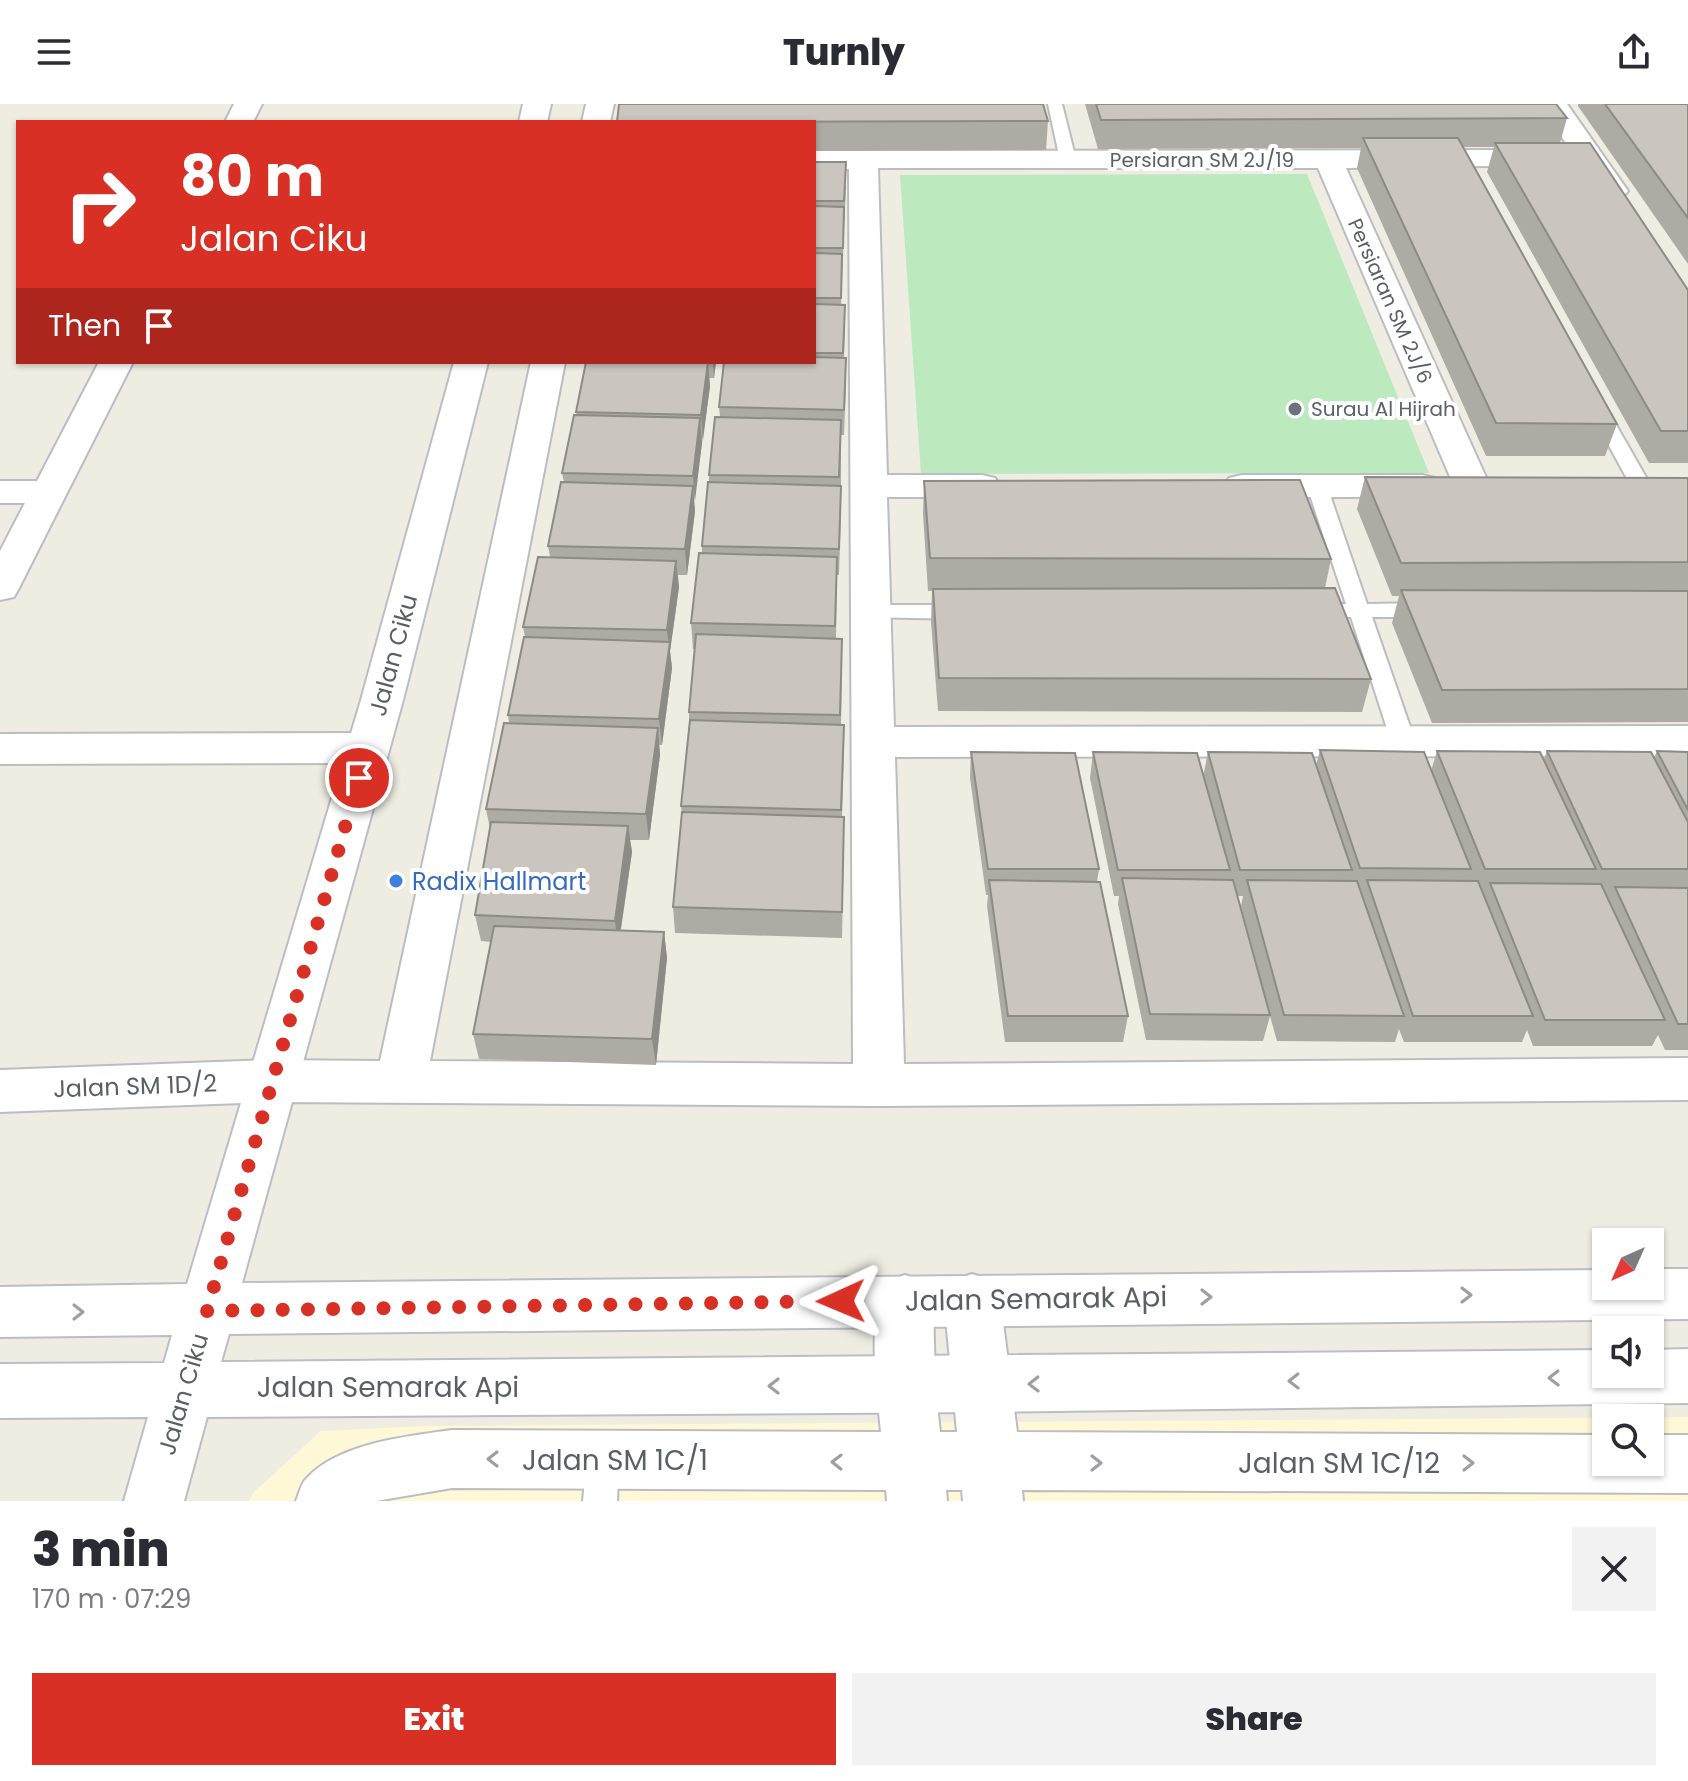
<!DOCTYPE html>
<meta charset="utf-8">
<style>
body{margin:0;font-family:Poppins,sans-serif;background:#f2f2f3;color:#2b2b33;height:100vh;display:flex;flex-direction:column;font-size:30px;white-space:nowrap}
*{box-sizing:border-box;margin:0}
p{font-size:26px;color:#7c7c81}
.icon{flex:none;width:44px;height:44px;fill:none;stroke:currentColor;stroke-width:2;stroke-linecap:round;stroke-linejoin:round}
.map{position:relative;height:1397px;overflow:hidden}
.panel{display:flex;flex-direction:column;background:#fff;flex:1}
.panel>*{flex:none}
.guide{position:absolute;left:16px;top:16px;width:800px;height:244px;border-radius:0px;box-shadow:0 2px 6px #0004;background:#d93025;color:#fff;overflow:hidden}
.needle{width:52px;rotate:225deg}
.fabs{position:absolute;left:1592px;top:1124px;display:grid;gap:16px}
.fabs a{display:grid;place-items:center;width:72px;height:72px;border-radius:0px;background:#fff;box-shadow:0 2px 6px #0004;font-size:40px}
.pin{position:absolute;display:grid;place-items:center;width:68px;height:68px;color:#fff;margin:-34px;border:4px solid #fff;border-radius:50%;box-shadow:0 2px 8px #0007}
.me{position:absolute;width:88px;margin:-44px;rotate:269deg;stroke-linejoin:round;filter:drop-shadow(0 0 6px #0008)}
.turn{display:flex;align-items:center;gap:28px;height:168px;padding:0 32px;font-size:36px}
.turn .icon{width:104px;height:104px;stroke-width:2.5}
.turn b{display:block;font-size:56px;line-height:68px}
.then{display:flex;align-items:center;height:76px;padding:0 32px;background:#0003;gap:16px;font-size:30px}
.round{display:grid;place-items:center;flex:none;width:84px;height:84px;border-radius:0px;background:#f2f2f3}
.summary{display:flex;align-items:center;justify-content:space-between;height:136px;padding:0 32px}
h1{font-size:48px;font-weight:800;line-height:60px}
.action{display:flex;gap:16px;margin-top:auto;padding:16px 32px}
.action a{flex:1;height:92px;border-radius:0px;background:#d93025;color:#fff;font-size:32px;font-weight:800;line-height:92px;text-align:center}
.action a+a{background:#f2f2f3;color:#2b2b33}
header{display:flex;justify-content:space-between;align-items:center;height:104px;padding:0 32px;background:#fff;font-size:36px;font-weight:800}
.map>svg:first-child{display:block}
.commercial{fill:#fff8d7;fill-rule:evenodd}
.green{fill:#bce9be}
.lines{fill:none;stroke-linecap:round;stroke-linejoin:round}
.lane-casing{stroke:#babdc2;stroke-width:4}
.street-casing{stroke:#babdc2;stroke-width:4}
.secondary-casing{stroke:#bbbec5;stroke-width:4}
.lane{fill:#fff;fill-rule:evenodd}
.street{fill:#fff;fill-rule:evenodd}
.secondary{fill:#fff;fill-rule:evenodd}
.wall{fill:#aeaaa4;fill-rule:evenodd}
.shaded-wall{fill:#8d8b86}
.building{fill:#cac6bf;stroke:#8d8b86;stroke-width:2}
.oneway{stroke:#9d9fa2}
.route{stroke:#d93025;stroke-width:14;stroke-dasharray:0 25.2}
.worship-dot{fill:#6b7280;stroke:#fff;stroke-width:3}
.shop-dot{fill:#3f7fe0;stroke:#fff;stroke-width:3}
.labels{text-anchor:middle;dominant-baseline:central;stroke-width:8;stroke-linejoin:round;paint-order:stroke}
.far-street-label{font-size:20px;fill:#5b5f64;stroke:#fff}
.far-worship-label{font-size:20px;fill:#5b616d;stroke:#fff;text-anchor:start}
.street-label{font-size:24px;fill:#5b5f64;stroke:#fff}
.shop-label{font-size:24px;fill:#366cbe;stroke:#fff;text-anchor:start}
.near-street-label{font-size:28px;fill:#5b5f64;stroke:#fff}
</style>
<header><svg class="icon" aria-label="menu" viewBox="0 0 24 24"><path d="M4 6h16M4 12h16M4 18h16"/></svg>Turnly<svg class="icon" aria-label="share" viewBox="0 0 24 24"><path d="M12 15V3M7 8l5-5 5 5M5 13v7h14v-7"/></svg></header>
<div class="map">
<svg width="1688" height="1397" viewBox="0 0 1688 1397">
<rect width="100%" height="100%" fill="#efede2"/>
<path class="commercial" d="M 1688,1313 L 1688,1397 L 249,1397 L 253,1389 L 321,1327 L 425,1322 ZM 1606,1314 L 1650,1314 L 1650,1358 L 1606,1358 Z"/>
<path class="green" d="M 1307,70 L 1429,369 L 921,370 L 900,71 Z"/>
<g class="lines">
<g class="lane-casing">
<g id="lane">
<path d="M 1048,0 L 1062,0 L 1076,56 L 1073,59 L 1068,61 L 1060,56 Z"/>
<path d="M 1598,299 L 1607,305 L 1651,382 L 1648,386 L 1634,386 L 1631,382 L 1589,305 Z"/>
<path d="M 1317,376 L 1327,382 L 1367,500 L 1426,499 L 1437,506 L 1426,513 L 1372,513 L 1415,637 L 1411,643 L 1395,643 L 1391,637 L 1351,513 L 1314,514 L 1303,507 L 1314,500 L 1346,500 L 1307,382 Z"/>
<path d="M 871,501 L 962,501 L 973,508 L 962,515 L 863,513 L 860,508 L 863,503 Z"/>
<path d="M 603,1339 L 615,1344 L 619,1355 L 617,1397 L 583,1397 L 587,1355 L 591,1344 Z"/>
</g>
</g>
<g class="street-casing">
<g id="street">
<path d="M 234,0 L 262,0 L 253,18 L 225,18 Z"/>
<path d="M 586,0 L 614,0 L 610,18 L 582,18 Z"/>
<path d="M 1539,0 L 1567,0 L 1628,87 L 1623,93 L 1613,96 L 1603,93 Z"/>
<path d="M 1548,46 L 1558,49 L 1562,55 L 1558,61 L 1346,64 L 1490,382 L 1485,390 L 1472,393 L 1459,390 L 1454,382 L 1318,64 L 878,64 L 887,371 L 982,371 L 995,374 L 1000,382 L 995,390 L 982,393 L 887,393 L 894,623 L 1688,622 L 1688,652 L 895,653 L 904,960 L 1688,954 L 1688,996 L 879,1002 L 271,998 L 0,1008 L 0,966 L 271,956 L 380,957 L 531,258 L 565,258 L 430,957 L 853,960 L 849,65 L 814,65 L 814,47 Z"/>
<path d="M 99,258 L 133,258 L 19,484 L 14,493 L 0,496 L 0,447 L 25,399 L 0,399 L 0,377 L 37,377 Z"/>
<path d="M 1242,371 L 1422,371 L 1435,374 L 1440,382 L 1435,390 L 1422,393 L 1242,393 L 1229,390 L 1224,382 L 1229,374 Z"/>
<path d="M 368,629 L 383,634 L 389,644 L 383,654 L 368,659 L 0,660 L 0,630 Z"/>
<path d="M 972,1170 L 992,1177 L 1000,1195 L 1017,1328 L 1606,1331 L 1606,1358 L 1650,1358 L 1650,1331 L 1688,1331 L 1688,1389 L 1022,1386 L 1023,1397 L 963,1397 L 962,1386 L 946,1386 L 947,1397 L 887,1397 L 886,1386 L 452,1384 L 376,1397 L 296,1397 C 299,1390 301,1380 306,1375 C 338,1339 408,1332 452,1326 L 881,1328 C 877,1285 867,1217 885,1178 L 905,1171 L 925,1178 L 933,1196 L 935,1282 L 940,1328 L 957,1328 L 944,1195 L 952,1177 Z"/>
</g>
</g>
<g class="secondary-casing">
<g id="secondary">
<path d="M 523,0 L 551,0 L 547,18 L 519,18 Z"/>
<path d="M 454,258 L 488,258 L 403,596 L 242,1179 L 1606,1166 L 1606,1182 L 1650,1182 L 1650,1165 L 1688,1165 L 1688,1215 L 229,1230 L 221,1258 L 1606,1246 L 1606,1270 L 1650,1270 L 1650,1246 L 1688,1245 L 1688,1299 L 983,1308 L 207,1313 L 184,1397 L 124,1397 L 148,1313 L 0,1314 L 0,1260 L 164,1259 L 172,1231 L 0,1233 L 0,1183 L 187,1180 L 361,596 Z"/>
</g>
</g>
<use href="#lane" class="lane"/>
<use href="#street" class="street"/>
<use href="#secondary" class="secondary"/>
</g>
<g class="wall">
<path d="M 1085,0 L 1556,0 L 1567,14 L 1560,39 L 1688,186 L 1688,359 L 1649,359 L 1487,68 L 1494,43 L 1463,43 L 1617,320 L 1605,352 L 1486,352 L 1357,64 L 1361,44 L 1098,45 Z"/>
<path d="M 1578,0 L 1688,0 L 1688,160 L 1578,2 Z"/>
<path d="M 1048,17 L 1046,46 L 814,47 L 814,18 Z"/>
<path d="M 814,58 L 846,82 L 841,201 L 845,225 L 844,254 L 846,254 L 846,278 L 844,331 L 841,331 L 841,407 L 839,471 L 837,471 L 836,534 L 842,561 L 841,621 L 844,648 L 842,713 L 844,740 L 842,834 L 675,829 L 673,803 L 682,711 L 681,702 L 689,619 L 689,608 L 695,545 L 693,545 L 691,519 L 702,449 L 702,442 L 709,378 L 709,371 L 720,313 L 719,303 L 814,258 Z"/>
<path d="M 586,258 L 716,258 L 714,274 L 709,274 L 710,282 L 694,397 L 695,407 L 687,471 L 678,471 L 679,483 L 670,547 L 672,564 L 662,641 L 659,641 L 660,651 L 649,736 L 630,736 L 632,748 L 621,826 L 664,828 L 667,854 L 656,961 L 479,955 L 473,930 L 491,838 L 481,837 L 475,811 L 490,725 L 486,705 L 509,619 L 508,611 L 525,533 L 523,523 L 550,453 L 548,442 L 564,378 L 562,369 L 576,311 Z"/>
<path d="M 1365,373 L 1688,374 L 1688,618 L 1432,619 L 1392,519 L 1399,492 L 1392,492 L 1357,405 Z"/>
<path d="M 924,377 L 1331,455 L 1325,484 L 1371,575 L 1362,608 L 938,607 L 931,518 L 932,487 L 928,487 L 923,410 Z"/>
<path d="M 1320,646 L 1431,667 L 1437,647 L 1544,655 L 1547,647 L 1654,654 L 1657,647 L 1688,648 L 1688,946 L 1665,946 L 1658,931 L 1652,942 L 1533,942 L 1527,926 L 1522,938 L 1404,938 L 1399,925 L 1395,938 L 1277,937 L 1270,912 L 1263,937 L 1146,936 L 1118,800 L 1119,792 L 1114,792 L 1090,674 L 1093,648 L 1203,673 L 1208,648 L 1316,662 ZM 1237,792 L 1243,792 L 1241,802 L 1262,881 Z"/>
<path d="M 971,648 L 1099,765 L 1097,778 L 1128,912 L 1123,938 L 1005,938 L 987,802 L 988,791 L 986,791 L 970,674 Z"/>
</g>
<g class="shaded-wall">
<path d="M 708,258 L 710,282 L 703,336 L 701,311 Z"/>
<path d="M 713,258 L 716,258 L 714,274 Z"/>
<path d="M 700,314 L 702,339 L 695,397 L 693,372 Z"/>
<path d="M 693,382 L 695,407 L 687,471 L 685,445 Z"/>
<path d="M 676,457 L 679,483 L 670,547 L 672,564 L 662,641 L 659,615 L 669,543 L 667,526 Z"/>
<path d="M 658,624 L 660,651 L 649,736 L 646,710 Z"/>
<path d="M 628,722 L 632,748 L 618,843 L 615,817 Z"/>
<path d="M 664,828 L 667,854 L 656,961 L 652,935 Z"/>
</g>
<g class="building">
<path d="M 619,0 L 1043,0 L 1048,17 L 617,18 Z"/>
<path d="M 1096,0 L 1556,0 L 1567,14 L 1101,16 Z"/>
<path d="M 1605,0 L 1688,0 L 1688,114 Z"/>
<path d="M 1363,34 L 1458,34 L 1617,320 L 1496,319 Z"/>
<path d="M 1495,39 L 1590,39 L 1688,186 L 1688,327 L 1661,327 Z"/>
<path d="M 814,58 L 846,58 L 844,97 L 814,97 Z"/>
<path d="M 814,102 L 844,103 L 843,144 L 814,144 Z"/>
<path d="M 814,149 L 842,150 L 841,194 L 814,194 Z"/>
<path d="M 814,200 L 845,201 L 843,249 L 814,249 Z"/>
<path d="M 814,253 L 846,254 L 844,306 L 719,303 L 724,258 L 814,258 Z"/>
<path d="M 586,258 L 708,258 L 701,311 L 576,308 Z"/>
<path d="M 574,311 L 700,314 L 693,372 L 562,369 Z"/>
<path d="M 715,313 L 841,316 L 839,373 L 709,371 Z"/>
<path d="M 1365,373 L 1688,374 L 1688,458 L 1401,459 Z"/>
<path d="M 1300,376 L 1331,455 L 930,454 L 924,377 Z"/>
<path d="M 561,378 L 693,382 L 685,445 L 548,442 Z"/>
<path d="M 708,378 L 841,382 L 839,445 L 702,442 Z"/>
<path d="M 699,449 L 837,453 L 835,522 L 691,519 Z"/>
<path d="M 538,453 L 676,457 L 667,526 L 523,523 Z"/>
<path d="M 1335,484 L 1371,575 L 939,574 L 933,485 Z"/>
<path d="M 1401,486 L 1688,487 L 1688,585 L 1442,586 Z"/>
<path d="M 696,530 L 842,535 L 840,611 L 689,608 Z"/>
<path d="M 524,533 L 670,538 L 659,615 L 508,611 Z"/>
<path d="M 690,616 L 844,621 L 841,706 L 681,702 Z"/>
<path d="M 504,619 L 658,624 L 646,710 L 486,705 Z"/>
<path d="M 1320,646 L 1424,648 L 1471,765 L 1360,764 Z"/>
<path d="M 1437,647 L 1540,648 L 1596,765 L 1485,765 Z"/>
<path d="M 1547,647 L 1651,648 L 1688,718 L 1688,765 L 1602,765 Z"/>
<path d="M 1657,647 L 1688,648 L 1688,706 Z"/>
<path d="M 971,648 L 1075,649 L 1099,765 L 988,765 Z"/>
<path d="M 1093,648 L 1197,649 L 1230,766 L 1118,766 Z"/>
<path d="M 1208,648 L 1312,649 L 1352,766 L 1240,766 Z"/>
<path d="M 682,708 L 844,713 L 842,808 L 673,803 Z"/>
<path d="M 491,718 L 628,722 L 615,817 L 475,811 Z"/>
<path d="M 1122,774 L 1233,776 L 1270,911 L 1150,910 Z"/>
<path d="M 989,776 L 1100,778 L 1128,912 L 1008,912 Z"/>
<path d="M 1247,776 L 1357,777 L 1404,912 L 1284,911 Z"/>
<path d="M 1367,776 L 1478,777 L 1533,912 L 1413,912 Z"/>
<path d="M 1490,779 L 1601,780 L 1665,916 L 1545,916 Z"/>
<path d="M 1615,783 L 1688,784 L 1688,920 L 1678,920 Z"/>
<path d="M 494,822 L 664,828 L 652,935 L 473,930 Z"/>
</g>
<defs><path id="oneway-chevron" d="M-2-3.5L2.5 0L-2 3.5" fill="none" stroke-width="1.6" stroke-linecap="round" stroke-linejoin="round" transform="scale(2)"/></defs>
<g class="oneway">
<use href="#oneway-chevron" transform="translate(1466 1191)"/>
<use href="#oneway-chevron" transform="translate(1206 1193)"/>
<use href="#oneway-chevron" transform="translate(78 1208)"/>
<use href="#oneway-chevron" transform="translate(1554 1274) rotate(179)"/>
<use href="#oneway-chevron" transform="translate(1294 1277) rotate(179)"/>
<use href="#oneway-chevron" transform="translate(1034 1280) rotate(179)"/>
<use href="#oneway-chevron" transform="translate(774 1282) rotate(180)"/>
<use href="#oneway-chevron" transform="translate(493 1355) rotate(-180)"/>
<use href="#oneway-chevron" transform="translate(837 1358) rotate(-179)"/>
<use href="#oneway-chevron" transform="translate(1096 1359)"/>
<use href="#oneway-chevron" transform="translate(1468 1359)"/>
</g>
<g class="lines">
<path class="route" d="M 359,674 L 207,1207 L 841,1197"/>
</g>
<circle class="worship-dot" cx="1295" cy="305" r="8"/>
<circle class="shop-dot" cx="396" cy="777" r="8"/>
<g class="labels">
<g class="far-street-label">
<text x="1202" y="56">Persiaran SM 2J/19</text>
<text transform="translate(1390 197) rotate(66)">Persiaran SM 2J/6</text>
</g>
<g class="far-worship-label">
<text x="1311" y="305">Surau Al Hijrah</text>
</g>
<g class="street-label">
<text transform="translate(393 551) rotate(-75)">Jalan Ciku</text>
<text transform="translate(135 982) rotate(-2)">Jalan SM 1D/2</text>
<text transform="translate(183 1290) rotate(-74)">Jalan Ciku</text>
</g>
<g class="shop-label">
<text x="412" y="777">Radix Hallmart</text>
</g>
<g class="near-street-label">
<text transform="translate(1036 1195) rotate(-1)">Jalan Semarak Api</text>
<text x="388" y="1283">Jalan Semarak Api</text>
<text x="615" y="1356">Jalan SM 1C/1</text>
<text x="1339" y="1359">Jalan SM 1C/12</text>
</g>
</g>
</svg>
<div class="fabs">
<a><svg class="needle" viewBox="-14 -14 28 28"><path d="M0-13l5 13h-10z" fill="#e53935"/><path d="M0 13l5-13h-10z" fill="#7c7c81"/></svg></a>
<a><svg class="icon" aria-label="sound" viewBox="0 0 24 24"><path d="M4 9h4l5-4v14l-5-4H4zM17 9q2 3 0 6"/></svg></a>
<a><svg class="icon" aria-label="search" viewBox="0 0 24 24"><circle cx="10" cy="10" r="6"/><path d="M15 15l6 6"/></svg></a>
</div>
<div class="pin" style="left:359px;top:674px;background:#d93025"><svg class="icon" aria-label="arrive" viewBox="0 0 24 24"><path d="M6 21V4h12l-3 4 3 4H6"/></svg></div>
<svg class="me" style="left:841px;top:1197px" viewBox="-20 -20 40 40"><path d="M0-17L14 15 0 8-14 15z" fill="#d93025" stroke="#fff" stroke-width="4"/></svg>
<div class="guide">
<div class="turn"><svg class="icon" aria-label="right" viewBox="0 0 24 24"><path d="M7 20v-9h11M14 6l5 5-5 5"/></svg><div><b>80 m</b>Jalan Ciku</div></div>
<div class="then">Then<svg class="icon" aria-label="arrive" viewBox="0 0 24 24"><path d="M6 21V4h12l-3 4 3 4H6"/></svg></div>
</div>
</div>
<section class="panel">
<div class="summary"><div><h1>3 min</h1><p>170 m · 07:29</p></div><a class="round"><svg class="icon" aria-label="close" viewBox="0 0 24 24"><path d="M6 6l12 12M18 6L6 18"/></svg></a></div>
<div class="action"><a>Exit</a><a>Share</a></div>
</section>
